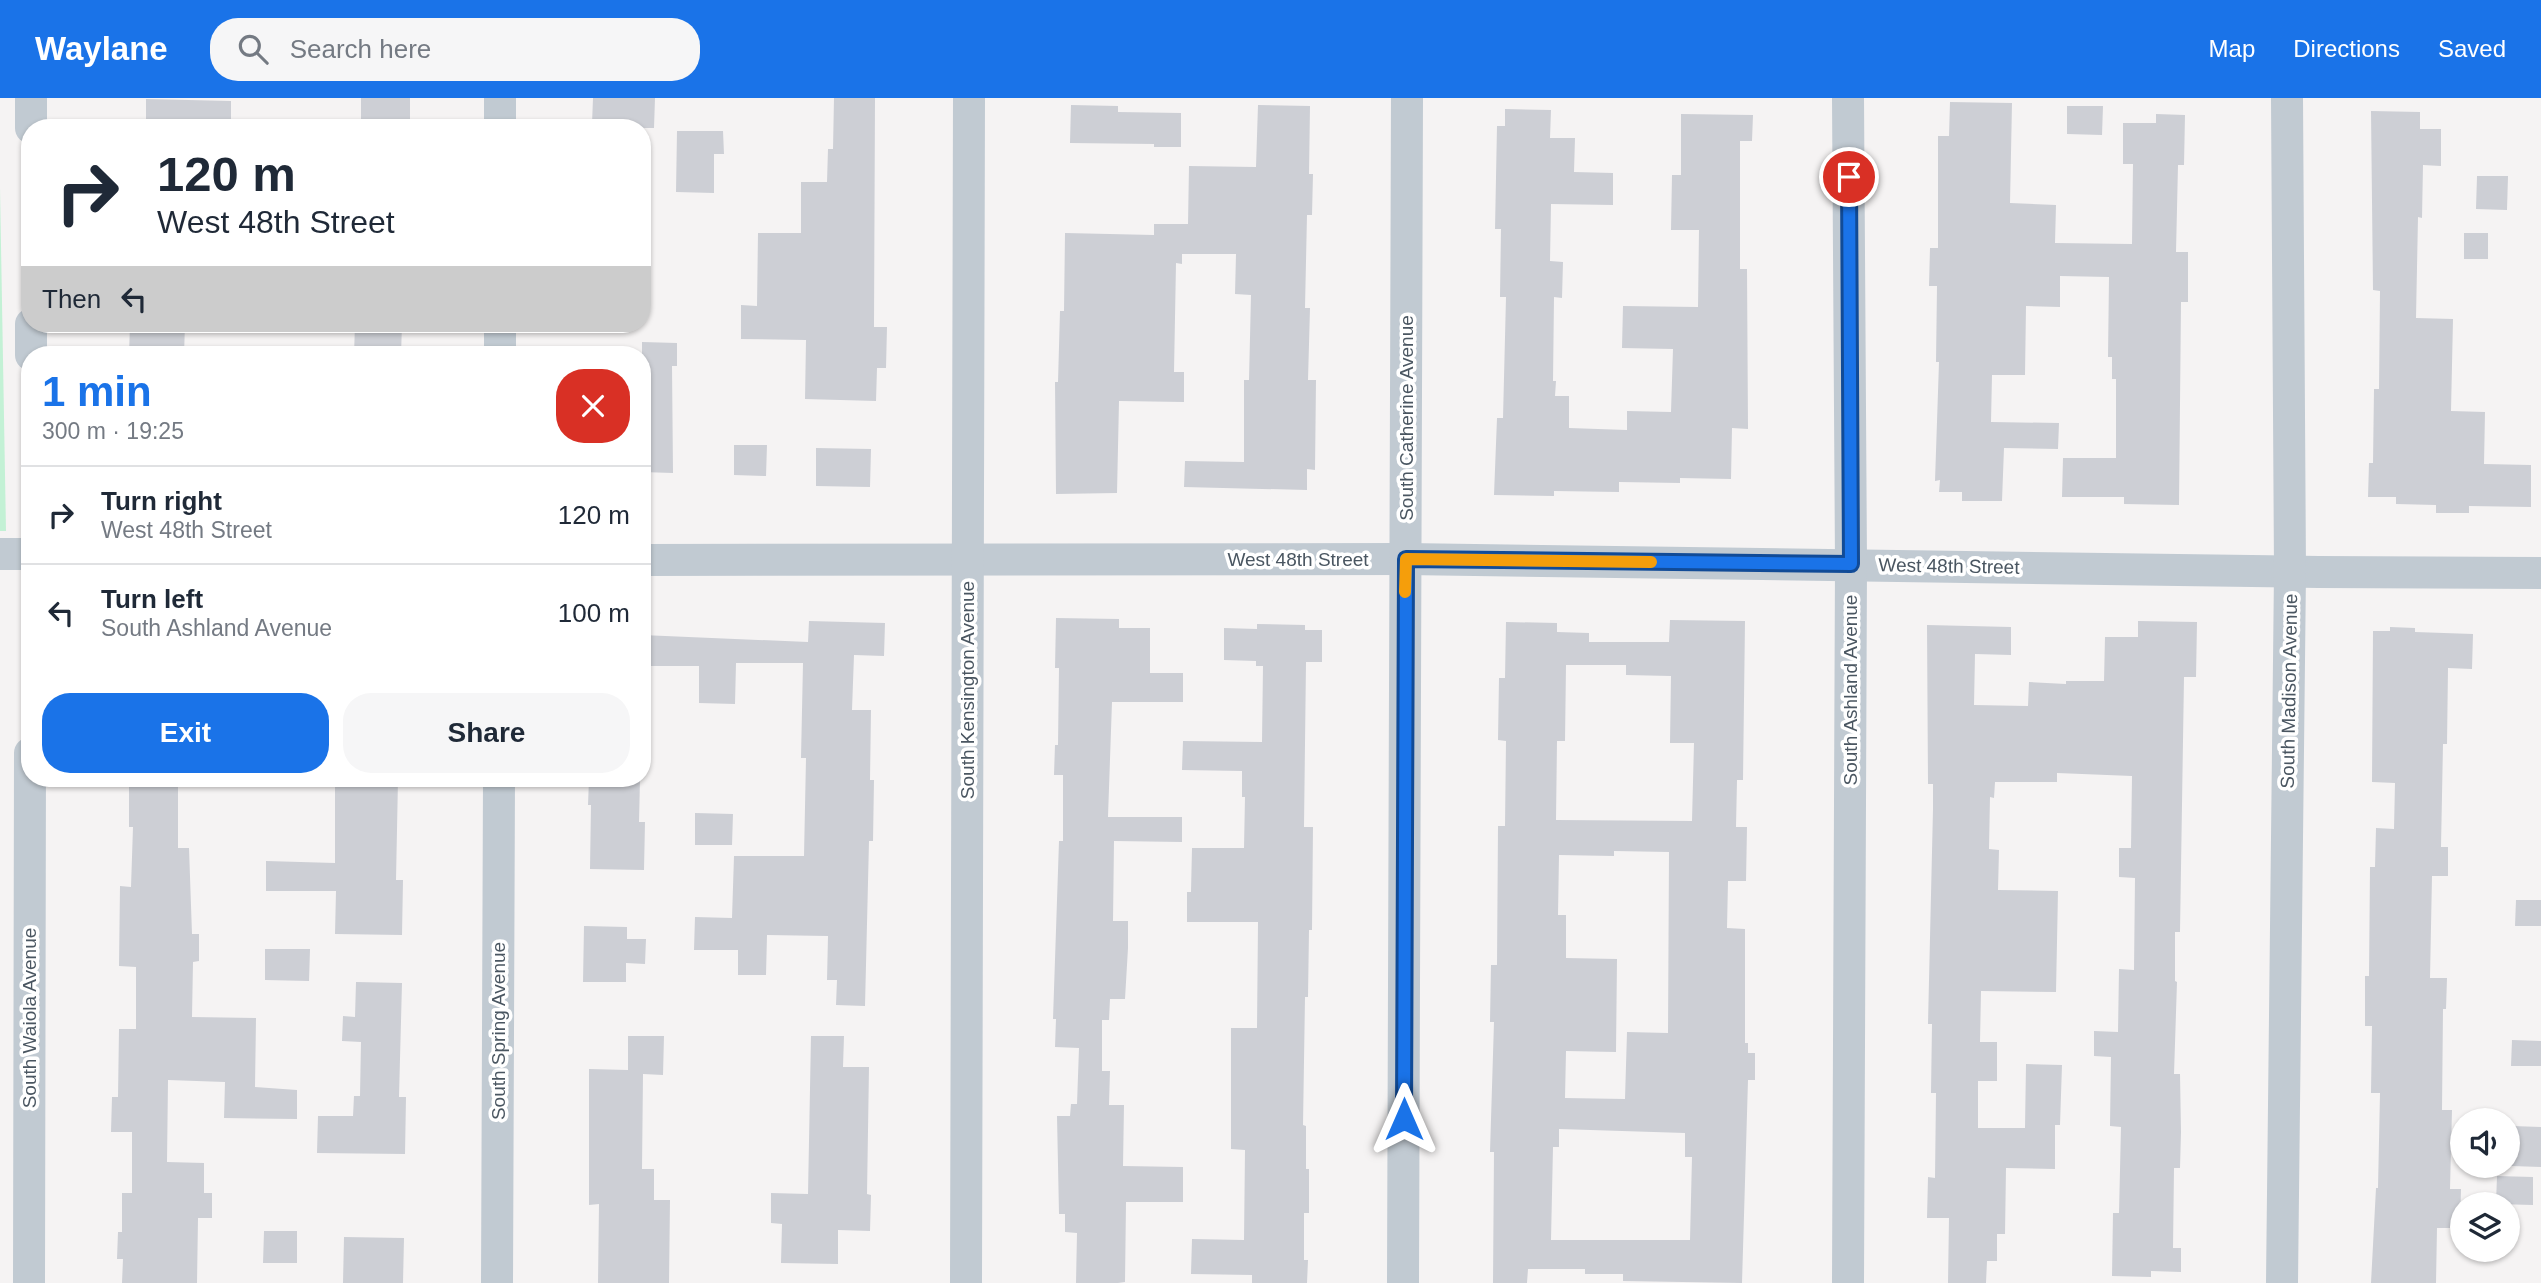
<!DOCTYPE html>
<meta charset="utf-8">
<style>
body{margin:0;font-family:Arial,sans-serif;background:#f6f6f7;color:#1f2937;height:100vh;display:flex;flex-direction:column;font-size:26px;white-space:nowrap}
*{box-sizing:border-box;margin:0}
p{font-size:23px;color:#747a83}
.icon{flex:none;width:38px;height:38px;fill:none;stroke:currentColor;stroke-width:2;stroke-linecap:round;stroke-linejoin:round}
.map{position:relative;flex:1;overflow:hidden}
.details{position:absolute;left:21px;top:248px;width:630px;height:441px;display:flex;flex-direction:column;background:#fff;border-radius:28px;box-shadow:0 2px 5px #0004}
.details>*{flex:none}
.top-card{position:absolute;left:21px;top:21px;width:630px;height:214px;border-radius:28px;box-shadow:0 2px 5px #0004;background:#fff;color:#1f2937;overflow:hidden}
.buttons{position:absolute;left:2450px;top:1010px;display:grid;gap:14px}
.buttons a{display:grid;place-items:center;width:70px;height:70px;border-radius:50%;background:#fff;box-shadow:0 2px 5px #0004;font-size:35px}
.pin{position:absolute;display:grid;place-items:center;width:60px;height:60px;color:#fff;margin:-30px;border:4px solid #fff;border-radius:50%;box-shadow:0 2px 7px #0007}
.me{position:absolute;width:77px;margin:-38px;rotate:0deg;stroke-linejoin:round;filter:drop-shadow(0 0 5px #0008)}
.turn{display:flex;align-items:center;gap:24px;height:147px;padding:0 21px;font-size:32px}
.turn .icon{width:91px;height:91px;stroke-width:2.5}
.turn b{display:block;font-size:49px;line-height:60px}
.then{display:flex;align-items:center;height:66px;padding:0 21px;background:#0003;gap:14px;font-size:26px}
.round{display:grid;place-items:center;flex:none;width:74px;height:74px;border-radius:28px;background:#f6f6f7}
.head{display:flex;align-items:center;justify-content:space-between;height:119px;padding:0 21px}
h1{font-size:42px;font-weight:800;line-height:52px;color:#1a73e8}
.button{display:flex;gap:14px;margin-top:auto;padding:14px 21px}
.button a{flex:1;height:80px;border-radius:28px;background:#1a73e8;color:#fff;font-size:28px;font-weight:800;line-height:80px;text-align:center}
.button a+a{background:#f6f6f7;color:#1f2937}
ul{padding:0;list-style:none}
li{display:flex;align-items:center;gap:21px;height:98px;padding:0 21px;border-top:2px solid #e0e1e3}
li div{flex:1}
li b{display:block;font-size:26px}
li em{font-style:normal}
header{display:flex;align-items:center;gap:42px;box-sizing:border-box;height:98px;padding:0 35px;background:#1a73e8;color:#fff}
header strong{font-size:33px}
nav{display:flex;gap:38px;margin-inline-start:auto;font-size:24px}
.search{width:490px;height:63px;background:#f6f6f7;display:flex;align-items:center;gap:18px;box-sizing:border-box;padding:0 24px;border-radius:28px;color:#747a83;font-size:26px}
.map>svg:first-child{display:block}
.green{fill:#c3f1d5}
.building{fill:#cdcfd5;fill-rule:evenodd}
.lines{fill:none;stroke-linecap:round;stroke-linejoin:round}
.street{stroke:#c1cad2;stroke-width:32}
.route-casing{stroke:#114b97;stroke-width:18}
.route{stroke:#1a73e8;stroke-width:12}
.slow{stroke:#f59e0b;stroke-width:12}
.labels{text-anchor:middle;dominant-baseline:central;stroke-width:7;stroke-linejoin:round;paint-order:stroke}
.street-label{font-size:19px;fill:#4a5661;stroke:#fff}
</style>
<header>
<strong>Waylane</strong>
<div class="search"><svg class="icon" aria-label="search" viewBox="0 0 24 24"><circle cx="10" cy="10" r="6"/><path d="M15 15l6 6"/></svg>Search here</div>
<nav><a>Map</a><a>Directions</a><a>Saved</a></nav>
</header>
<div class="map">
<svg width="2541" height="1185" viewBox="0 0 2541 1185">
<rect width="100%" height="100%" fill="#f5f3f3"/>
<path class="green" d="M 0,90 L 6,433 L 0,433 Z"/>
<g class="building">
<rect x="361" y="0" width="49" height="30"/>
<path d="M 593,0 L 655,0 L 654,30 L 601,30 L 601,26 L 592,26 Z"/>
<path d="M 834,0 L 875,0 L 874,229 L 887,229 L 886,270 L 877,270 L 876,303 L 805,301 L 806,242 L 741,241 L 741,207 L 757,208 L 758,135 L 801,135 L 801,84 L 827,84 L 828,51 L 833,51 Z"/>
<path d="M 146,1 L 231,3 L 231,30 L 146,30 Z"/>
<path d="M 1950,4 L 2012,5 L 2010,105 L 2056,107 L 2055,145 L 2132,146 L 2133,66 L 2123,66 L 2123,25 L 2156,25 L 2156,16 L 2185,17 L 2184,67 L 2178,67 L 2176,154 L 2188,154 L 2188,204 L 2181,204 L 2179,407 L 2124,406 L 2124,399 L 2062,399 L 2063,360 L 2116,360 L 2116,281 L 2112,281 L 2112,259 L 2108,259 L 2109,179 L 2060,178 L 2060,209 L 2026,208 L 2025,277 L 1992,277 L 1991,324 L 2059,325 L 2058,351 L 2004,350 L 2002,403 L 1962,403 L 1962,394 L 1939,394 L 1940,382 L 1935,383 L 1939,264 L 1936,264 L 1937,188 L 1929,188 L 1930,150 L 1938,150 L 1938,38 L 1949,38 Z"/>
<path d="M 1071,7 L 1118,8 L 1118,14 L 1181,15 L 1181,49 L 1154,49 L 1154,46 L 1070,45 Z"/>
<path d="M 1258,7 L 1310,8 L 1309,76 L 1313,76 L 1312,117 L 1307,117 L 1305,210 L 1310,210 L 1308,282 L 1316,282 L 1315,372 L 1307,371 L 1307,392 L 1184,389 L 1185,363 L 1244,364 L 1244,282 L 1249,282 L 1251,197 L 1235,196 L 1236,156 L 1182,156 L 1182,166 L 1176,165 L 1174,274 L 1184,274 L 1184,304 L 1119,303 L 1117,395 L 1056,396 L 1055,284 L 1058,284 L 1060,213 L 1064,213 L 1065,135 L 1154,137 L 1154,126 L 1188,126 L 1189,68 L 1256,69 Z"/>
<path d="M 2067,8 L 2103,8 L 2102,37 L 2067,36 Z"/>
<path d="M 1505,11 L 1551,12 L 1550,40 L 1575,40 L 1574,74 L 1613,75 L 1613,107 L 1551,106 L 1550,163 L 1563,164 L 1562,200 L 1554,199 L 1553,283 L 1556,283 L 1555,298 L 1569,298 L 1569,330 L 1627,332 L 1627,313 L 1671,314 L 1673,251 L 1622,250 L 1623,208 L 1698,209 L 1699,132 L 1671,132 L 1672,77 L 1681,77 L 1681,16 L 1753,17 L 1752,43 L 1740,43 L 1740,171 L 1747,171 L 1748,331 L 1732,330 L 1731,381 L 1680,380 L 1680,385 L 1619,384 L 1619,394 L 1554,393 L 1554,398 L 1494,397 L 1497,320 L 1503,320 L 1506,199 L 1500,199 L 1501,131 L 1495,131 L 1497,28 L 1505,28 Z"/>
<path d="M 2371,13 L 2420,14 L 2420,31 L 2441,31 L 2441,68 L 2423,67 L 2422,120 L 2418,119 L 2416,220 L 2453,221 L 2451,313 L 2485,314 L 2484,366 L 2531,367 L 2531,409 L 2469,408 L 2469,415 L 2436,415 L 2436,407 L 2396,406 L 2396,399 L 2368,399 L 2369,365 L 2373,365 L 2374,291 L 2379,291 L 2380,193 L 2373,192 Z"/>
<path d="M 677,33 L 723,33 L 724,56 L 714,56 L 714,95 L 676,94 Z"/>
<path d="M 2477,78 L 2508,78 L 2507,112 L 2476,111 Z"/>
<rect x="2464" y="135" width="24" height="26"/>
<path d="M 130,226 L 185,226 L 184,257 L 129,257 Z"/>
<path d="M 355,226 L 402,226 L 401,257 L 354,257 Z"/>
<path d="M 642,244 L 677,245 L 677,268 L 672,268 L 673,375 L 642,374 Z"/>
<path d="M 734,347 L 767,347 L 766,378 L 734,377 Z"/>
<path d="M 816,350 L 871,351 L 870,389 L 816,388 Z"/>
<path d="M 1056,520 L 1119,521 L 1119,530 L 1150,530 L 1150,575 L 1183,575 L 1183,604 L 1112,604 L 1108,719 L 1182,719 L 1182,744 L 1114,743 L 1113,823 L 1128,823 L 1128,850 L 1125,901 L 1110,901 L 1109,922 L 1102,922 L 1102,973 L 1110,973 L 1109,1007 L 1124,1007 L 1123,1068 L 1183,1069 L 1183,1104 L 1126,1104 L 1125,1184 L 1118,1185 L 1076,1185 L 1077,1135 L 1065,1134 L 1065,1116 L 1059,1116 L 1057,1018 L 1070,1018 L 1071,1006 L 1077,1006 L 1079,950 L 1055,949 L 1056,921 L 1053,921 L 1059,743 L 1063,743 L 1063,677 L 1054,677 L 1055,647 L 1058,647 L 1059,570 L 1055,570 Z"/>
<path d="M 1670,522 L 1745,523 L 1743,682 L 1737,682 L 1736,729 L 1747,729 L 1746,783 L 1728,783 L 1727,830 L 1745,831 L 1745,945 L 1748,945 L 1748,955 L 1755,955 L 1755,982 L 1748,982 L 1742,1185 L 1623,1183 L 1623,1176 L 1585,1176 L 1585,1171 L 1528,1171 L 1527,1185 L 1493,1185 L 1494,1054 L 1490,1054 L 1494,924 L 1490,924 L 1491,867 L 1497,867 L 1498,728 L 1505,728 L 1506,643 L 1498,642 L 1499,580 L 1505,580 L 1506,524 L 1557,525 L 1557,534 L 1589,535 L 1589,544 L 1669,544 ZM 1566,567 L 1626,567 L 1626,577 L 1671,578 L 1670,645 L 1694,645 L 1692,723 L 1556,722 L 1557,643 L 1565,643 ZM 1614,753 L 1669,754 L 1668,935 L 1627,934 L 1625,1001 L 1565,1000 L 1566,953 L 1616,954 L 1617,861 L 1566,860 L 1566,817 L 1558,817 L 1559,757 L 1614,758 ZM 1559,1031 L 1685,1035 L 1685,1059 L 1692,1059 L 1690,1142 L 1551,1142 L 1553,1049 L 1559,1049 Z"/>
<path d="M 809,523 L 885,525 L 884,558 L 854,557 L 852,612 L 871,612 L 870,682 L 874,682 L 873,743 L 869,743 L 865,908 L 836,907 L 837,882 L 827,882 L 828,838 L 767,837 L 766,877 L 738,877 L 738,852 L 694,852 L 695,819 L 732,820 L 734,758 L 804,758 L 806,660 L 801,660 L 803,565 L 736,565 L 735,606 L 699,605 L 699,568 L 642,568 L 642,537 L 808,544 Z"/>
<path d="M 2138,523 L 2197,524 L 2196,579 L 2184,579 L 2180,834 L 2175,834 L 2175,883 L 2177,884 L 2174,976 L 2180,976 L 2181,1034 L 2180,1070 L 2174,1070 L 2173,1150 L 2181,1150 L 2181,1174 L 2151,1173 L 2151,1179 L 2112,1178 L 2113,1115 L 2119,1115 L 2121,1029 L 2110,1028 L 2111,959 L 2094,958 L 2094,933 L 2118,934 L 2119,871 L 2134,872 L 2135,780 L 2119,779 L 2119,750 L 2131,750 L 2132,678 L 2057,675 L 2057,684 L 1995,684 L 1994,700 L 1990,699 L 1989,751 L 1999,752 L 1998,792 L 2058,793 L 2056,894 L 1981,893 L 1980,944 L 1997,944 L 1997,983 L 1978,983 L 1978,1030 L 2025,1030 L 2026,966 L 2062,967 L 2060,1027 L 2055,1027 L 2055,1071 L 2006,1070 L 2005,1136 L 1997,1136 L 1997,1163 L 1987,1163 L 1986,1185 L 1948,1185 L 1949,1120 L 1927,1120 L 1928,1079 L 1935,1080 L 1936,995 L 1931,995 L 1932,926 L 1928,926 L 1933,711 L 1933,686 L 1928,686 L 1927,527 L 2011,529 L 2011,557 L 1975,556 L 1974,607 L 2028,608 L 2029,584 L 2066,586 L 2066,583 L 2104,583 L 2105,539 L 2138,539 Z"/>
<path d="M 1257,526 L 1305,527 L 1305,532 L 1322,532 L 1322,564 L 1306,564 L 1304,729 L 1313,729 L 1312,832 L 1309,832 L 1308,899 L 1305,899 L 1303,1027 L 1306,1028 L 1306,1071 L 1309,1071 L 1309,1115 L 1304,1115 L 1304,1162 L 1308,1162 L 1307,1185 L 1252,1185 L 1252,1177 L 1191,1176 L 1192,1141 L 1244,1142 L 1245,1052 L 1231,1051 L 1231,930 L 1257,930 L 1258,824 L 1187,824 L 1187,794 L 1191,794 L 1192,750 L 1244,750 L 1245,699 L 1242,699 L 1242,673 L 1182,672 L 1183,643 L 1262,644 L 1263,568 L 1256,568 L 1256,563 L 1224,562 L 1224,530 L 1257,531 Z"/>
<path d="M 2390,529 L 2415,530 L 2415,534 L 2473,536 L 2472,571 L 2448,570 L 2447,646 L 2443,646 L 2441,749 L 2448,749 L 2448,778 L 2432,778 L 2430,880 L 2447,880 L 2446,911 L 2443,911 L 2442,1012 L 2452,1012 L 2450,1091 L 2461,1091 L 2460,1130 L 2437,1130 L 2436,1185 L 2371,1185 L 2376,1090 L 2378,1090 L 2380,995 L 2371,995 L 2372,928 L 2365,928 L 2365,878 L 2369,878 L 2370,769 L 2375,769 L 2376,730 L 2394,731 L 2395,685 L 2372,684 L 2373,533 L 2390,533 Z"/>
<path d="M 129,681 L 178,681 L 178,750 L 189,750 L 192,836 L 199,836 L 199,863 L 193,864 L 192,919 L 256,920 L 255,989 L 297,992 L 297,1021 L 224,1020 L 225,984 L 168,982 L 167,1064 L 204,1065 L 204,1095 L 212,1095 L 212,1120 L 198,1120 L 197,1185 L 122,1185 L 123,1161 L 117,1161 L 118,1134 L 122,1134 L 122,1095 L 132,1095 L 132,1034 L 111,1034 L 112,999 L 118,999 L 119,931 L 136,931 L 136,869 L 119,868 L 120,788 L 131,789 L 133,729 L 129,729 Z"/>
<path d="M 335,681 L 398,681 L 396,782 L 403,782 L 402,837 L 335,836 L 336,793 L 266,793 L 266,763 L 335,765 Z"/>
<path d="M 589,681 L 640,681 L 639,724 L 645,724 L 644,772 L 590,771 L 591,707 L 588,707 Z"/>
<path d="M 695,715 L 733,716 L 732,747 L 695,747 Z"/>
<path d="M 2516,802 L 2541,802 L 2541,828 L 2515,828 Z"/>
<path d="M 584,828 L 627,829 L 627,841 L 646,841 L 645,866 L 626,865 L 626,884 L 583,884 Z"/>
<path d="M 265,851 L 310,851 L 309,883 L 265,882 Z"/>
<path d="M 356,884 L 402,885 L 399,999 L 406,999 L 405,1056 L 317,1055 L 318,1018 L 353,1018 L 354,998 L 360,998 L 361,944 L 342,943 L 343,918 L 355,919 Z"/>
<path d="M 628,938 L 664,938 L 663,977 L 643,976 L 642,1071 L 654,1071 L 654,1102 L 670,1102 L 669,1185 L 598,1185 L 599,1106 L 589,1107 L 589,971 L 628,972 Z"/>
<path d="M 811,938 L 844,938 L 843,969 L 869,969 L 867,1096 L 871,1097 L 870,1133 L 838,1132 L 838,1166 L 781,1165 L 782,1126 L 771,1125 L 771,1095 L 808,1096 Z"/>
<path d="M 2512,942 L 2541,943 L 2541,968 L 2511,968 Z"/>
<path d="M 2512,1028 L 2541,1029 L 2541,1069 L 2511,1068 Z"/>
<path d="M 2497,1078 L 2533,1079 L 2533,1107 L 2496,1106 Z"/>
<path d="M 264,1133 L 297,1133 L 297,1165 L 263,1165 Z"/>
<path d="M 344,1139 L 404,1140 L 403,1185 L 343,1185 Z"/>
</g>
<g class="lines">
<g class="street">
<path d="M 500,0 L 500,30"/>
<path d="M 31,30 L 31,0"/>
<path d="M 500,226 L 500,257"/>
<path d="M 31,257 L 31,226"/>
<path d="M 0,456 L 30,456"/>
<path d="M 642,462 L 1406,461 L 2319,474 L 2541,475"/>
<path d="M 29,1185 L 30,655"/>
<path d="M 497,1185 L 499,681"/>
<path d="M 966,1185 L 969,0"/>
<path d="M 1403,1185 L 1407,0"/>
<path d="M 1848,1185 L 1851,466 L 1848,0"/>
<path d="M 2282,1185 L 2290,474 L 2287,0"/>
</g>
</g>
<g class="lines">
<g class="route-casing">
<path id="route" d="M 1404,1021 L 1406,461 L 1851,466 L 1849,79"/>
</g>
<use href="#route" class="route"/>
<path class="slow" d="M 1405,494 L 1406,461 L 1651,464"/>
</g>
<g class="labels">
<g class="street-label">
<text transform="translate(1406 320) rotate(-90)">South Catherine Avenue</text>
<text x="1298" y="461">West 48th Street</text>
<text transform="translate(1949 468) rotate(1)">West 48th Street</text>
<text transform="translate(967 592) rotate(-90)">South Kensington Avenue</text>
<text transform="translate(1850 592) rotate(-90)">South Ashland Avenue</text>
<text transform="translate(2289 593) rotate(-89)">South Madison Avenue</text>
<text transform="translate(29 920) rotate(-90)">South Waiola Avenue</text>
<text transform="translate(498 933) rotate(-90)">South Spring Avenue</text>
</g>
</g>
</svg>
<div class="buttons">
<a><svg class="icon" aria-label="sound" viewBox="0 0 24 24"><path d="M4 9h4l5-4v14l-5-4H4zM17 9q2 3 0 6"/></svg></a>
<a><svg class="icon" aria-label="layers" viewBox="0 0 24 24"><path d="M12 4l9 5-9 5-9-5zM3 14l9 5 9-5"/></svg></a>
</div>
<div class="pin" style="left:1849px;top:79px;background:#d93025"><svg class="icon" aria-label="arrive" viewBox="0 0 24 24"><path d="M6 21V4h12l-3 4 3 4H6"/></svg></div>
<svg class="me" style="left:1404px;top:1021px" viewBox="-20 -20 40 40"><path d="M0-17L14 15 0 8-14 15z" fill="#1a73e8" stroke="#fff" stroke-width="4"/></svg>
<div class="top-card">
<div class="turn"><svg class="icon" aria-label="right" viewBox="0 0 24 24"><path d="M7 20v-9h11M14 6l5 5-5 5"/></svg><div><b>120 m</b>West 48th Street</div></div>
<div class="then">Then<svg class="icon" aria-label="left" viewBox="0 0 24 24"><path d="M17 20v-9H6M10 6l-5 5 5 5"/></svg></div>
</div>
<section class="details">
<div class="head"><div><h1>1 min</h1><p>300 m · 19:25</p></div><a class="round" style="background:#d93025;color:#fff"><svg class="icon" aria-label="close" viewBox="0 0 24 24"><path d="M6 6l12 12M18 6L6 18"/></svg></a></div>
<ul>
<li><svg class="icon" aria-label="right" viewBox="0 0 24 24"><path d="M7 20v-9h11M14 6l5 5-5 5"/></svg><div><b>Turn right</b><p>West 48th Street</p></div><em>120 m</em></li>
<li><svg class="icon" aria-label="left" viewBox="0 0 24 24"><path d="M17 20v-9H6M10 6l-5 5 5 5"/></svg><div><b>Turn left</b><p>South Ashland Avenue</p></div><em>100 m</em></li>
</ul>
<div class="button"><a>Exit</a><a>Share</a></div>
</section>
</div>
